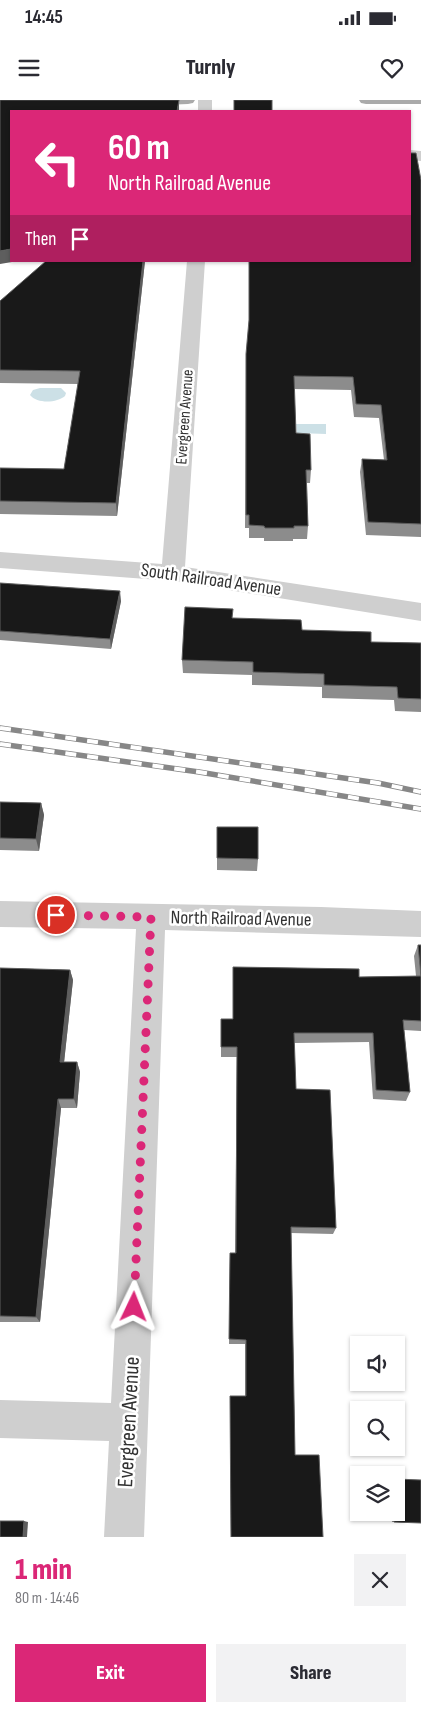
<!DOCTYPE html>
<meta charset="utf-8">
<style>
body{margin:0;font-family:"Sofia Sans Condensed",sans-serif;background:#f2f2f3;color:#2b2b33;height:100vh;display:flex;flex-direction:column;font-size:19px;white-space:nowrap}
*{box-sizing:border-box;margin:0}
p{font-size:16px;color:#7c7c81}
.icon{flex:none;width:28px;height:28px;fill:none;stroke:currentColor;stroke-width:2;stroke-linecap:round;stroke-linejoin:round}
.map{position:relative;height:1437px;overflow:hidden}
.side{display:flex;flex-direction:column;background:#fff;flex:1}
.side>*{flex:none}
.hud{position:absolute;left:10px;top:10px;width:401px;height:152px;border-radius:0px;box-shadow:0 1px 4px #0004;background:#db2777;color:#fff;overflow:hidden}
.controls{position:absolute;left:350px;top:1236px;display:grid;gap:10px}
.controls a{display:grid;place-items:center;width:55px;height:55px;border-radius:0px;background:#fff;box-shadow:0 1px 4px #0004;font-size:25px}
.pin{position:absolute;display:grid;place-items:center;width:42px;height:42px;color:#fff;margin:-21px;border:2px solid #fff;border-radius:50%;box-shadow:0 1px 5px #0007}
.me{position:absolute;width:55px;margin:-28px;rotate:2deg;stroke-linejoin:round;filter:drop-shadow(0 0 4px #0008)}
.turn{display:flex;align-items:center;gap:18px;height:105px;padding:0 15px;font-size:22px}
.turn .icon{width:65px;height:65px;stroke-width:2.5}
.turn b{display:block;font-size:35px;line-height:42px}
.then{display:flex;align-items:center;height:48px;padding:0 15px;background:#0003;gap:10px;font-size:19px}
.round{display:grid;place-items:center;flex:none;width:52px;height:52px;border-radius:0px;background:#f2f2f3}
.headline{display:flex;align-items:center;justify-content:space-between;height:85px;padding:0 15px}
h1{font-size:30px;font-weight:800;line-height:38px;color:#db2777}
.action{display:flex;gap:10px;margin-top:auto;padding:10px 15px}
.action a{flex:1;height:58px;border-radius:0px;background:#db2777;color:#fff;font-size:20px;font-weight:800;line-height:58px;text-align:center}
.action a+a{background:#f2f2f3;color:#2b2b33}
.status{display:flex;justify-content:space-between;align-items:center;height:35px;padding:0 25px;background:#fff;direction:ltr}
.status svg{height:14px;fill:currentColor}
header{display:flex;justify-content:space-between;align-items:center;height:65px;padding:0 15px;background:#fff;font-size:22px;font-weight:800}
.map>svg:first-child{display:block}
.water{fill:#cce0e6}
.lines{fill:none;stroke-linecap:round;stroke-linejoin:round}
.minor{fill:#cfcfcf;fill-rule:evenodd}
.major{fill:#aaa;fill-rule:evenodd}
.rail-casing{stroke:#878787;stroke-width:5.5}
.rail{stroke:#fff;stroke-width:4;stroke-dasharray:11;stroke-linecap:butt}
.wall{fill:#8c8c8c}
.shaded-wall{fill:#5e5e5e}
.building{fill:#191919;stroke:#5e5e5e}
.route{stroke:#db2777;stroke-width:9;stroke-dasharray:0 16.2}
.labels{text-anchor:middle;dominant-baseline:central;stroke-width:5;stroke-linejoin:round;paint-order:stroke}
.far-street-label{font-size:16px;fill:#323232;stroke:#fff}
.street-label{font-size:19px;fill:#323232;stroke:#fff}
.near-street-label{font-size:22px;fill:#323232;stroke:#fff}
</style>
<div class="status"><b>14:45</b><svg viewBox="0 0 49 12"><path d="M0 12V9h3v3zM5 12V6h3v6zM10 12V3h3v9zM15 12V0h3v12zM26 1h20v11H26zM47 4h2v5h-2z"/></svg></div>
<header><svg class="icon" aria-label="menu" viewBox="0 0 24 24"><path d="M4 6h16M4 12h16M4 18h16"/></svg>Turnly<svg class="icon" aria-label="heart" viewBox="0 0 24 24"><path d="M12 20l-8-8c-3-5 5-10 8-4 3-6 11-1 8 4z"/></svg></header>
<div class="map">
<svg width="421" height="1437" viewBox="0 0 421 1437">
<rect width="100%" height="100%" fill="#fff"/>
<g class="water">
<path d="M 40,288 L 61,288 L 66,293 L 65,296 C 57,303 37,304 30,295 L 33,290 Z"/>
<path d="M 296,324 L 326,324 L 326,334 L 297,333 Z"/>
</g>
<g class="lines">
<g class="minor">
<rect x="198" y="0" width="14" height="11"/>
<path d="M 410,50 L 421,51 L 421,61 L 410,60 Z"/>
<path d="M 187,161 L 205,161 L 185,467 L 421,503 L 421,521 L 173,481 L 0,468 L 0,452 L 162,464 Z"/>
<path d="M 0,801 L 321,807 L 421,811 L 421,837 L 165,830 L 144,1437 L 104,1437 L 109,1341 L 0,1338 L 0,1300 L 111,1303 L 136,829 L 0,827 Z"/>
</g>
<g class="major">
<path d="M 134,0 L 195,0 L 193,3 L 188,4 L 141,6 L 136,4 Z"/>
<path d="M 359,0 L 421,0 L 421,4 L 366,4 L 361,3 Z"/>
</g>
<g class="rail-casing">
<g id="rail">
<path d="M 0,628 L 378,683 L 421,692"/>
<path d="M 0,644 L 199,672 L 421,709"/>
</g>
</g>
<use href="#rail" class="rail"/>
</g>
<g class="wall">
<path d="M 421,80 L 421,439 L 421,437 L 366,435 L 360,372 L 362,359 L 384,360 L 379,318 L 354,317 L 351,290 L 294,289 L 296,333 L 311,370 L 310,383 L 307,383 L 308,426 L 307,439 L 293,439 L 293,441 L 264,441 L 264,438 L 249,438 L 249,428 L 245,428 L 246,254 Z"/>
<path d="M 145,161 L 117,416 L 0,414 L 0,368 L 64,369 L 78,284 L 0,283 L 0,201 Z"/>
<path d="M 0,483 L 121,501 L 111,549 L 0,540 Z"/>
<path d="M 232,518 L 371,542 L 421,543 L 421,612 L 395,611 L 394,600 L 322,598 L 322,587 L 252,585 L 252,575 L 183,573 L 182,560 Z"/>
<path d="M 0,702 L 41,703 L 44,715 L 39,751 L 0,750 Z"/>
<path d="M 217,727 L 258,759 L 257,771 L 217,770 Z"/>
<path d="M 418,845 L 421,845 L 421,931 L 404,930 L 410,992 L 406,1001 L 373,999 L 369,942 L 294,943 L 296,989 L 336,1128 L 333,1134 L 291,1133 L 295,1355 L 323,1437 L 231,1437 L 230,1300 L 230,1296 L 245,1296 L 245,1244 L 229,1244 L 230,1153 L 235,1153 L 237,957 L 221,957 L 221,919 L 233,919 L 233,867 L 359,877 L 416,876 L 414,856 Z"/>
<path d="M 0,868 L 70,870 L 73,880 L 64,962 L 77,962 L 80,972 L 77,1008 L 61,1008 L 40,1222 L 0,1222 Z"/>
<path d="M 391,1412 L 396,1412 L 421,1423 L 392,1422 Z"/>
</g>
<g class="shaded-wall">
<path d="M 179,0 L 179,11 L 177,11 Z"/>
<path d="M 11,149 L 11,161 L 18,161 L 0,164 L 0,151 Z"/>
<path d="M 143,161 L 145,161 L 117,416 L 116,403 Z"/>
<path d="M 120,491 L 121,501 L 111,549 L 110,539 Z"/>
<path d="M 41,703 L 44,715 L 39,751 L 36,739 Z"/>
<path d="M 70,870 L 73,880 L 63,972 L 60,962 Z"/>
<path d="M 77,962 L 80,972 L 77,1008 L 74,999 Z"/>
<path d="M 58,999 L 61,1008 L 40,1222 L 36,1217 Z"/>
<path d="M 24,1421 L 28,1422 L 27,1437 L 23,1437 Z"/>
</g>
<g class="building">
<path d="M 0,0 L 179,0 L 177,11 L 11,11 L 11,149 L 0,151 Z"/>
<rect x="234" y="0" width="38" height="11"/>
<path d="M 410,53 L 416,53 L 421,80 L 421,424 L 368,422 L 362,359 L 387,360 L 381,305 L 356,304 L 353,277 L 294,276 L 296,333 L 310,334 L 311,370 L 306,370 L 308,426 L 294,426 L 294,428 L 265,428 L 264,426 L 249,425 L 249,415 L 246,415 L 246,254 L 249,220 L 249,161 L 410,161 Z"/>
<path d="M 46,161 L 143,161 L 116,403 L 0,401 L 0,368 L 64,369 L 80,271 L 0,270 L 0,201 Z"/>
<path d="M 0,483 L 120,491 L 110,539 L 0,531 Z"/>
<path d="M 185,507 L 233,509 L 232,518 L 301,520 L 302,530 L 371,532 L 371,542 L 421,543 L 421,599 L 398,598 L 397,587 L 324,585 L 324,574 L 253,572 L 253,562 L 182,560 Z"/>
<path d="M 0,702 L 41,703 L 36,739 L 0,738 Z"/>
<path d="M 217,727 L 258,727 L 258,759 L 217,758 Z"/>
<path d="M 418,845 L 421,845 L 421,921 L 403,920 L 410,992 L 376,990 L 373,933 L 294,933 L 296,989 L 330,990 L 336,1128 L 291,1127 L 295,1355 L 319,1355 L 323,1437 L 231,1437 L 230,1296 L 246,1296 L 246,1240 L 229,1239 L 230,1153 L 236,1153 L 237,947 L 221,947 L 221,919 L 233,919 L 233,867 L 359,869 L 359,877 L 421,876 Z"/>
<path d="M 0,868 L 70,870 L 60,962 L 77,962 L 74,999 L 58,999 L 36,1217 L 0,1216 Z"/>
<path d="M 396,1379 L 421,1380 L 421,1423 L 394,1422 L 394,1412 L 396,1412 Z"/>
<path d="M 0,1421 L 24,1421 L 23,1437 L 0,1437 Z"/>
</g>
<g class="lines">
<path class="route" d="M 56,815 L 151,817 L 134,1207"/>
</g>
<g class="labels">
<g class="far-street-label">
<text transform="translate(185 317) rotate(-86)">Evergreen Avenue</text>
</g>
<g class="street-label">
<text transform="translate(211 480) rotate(8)">South Railroad Avenue</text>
<text transform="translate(241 819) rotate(1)">North Railroad Avenue</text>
</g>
<g class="near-street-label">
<text transform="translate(129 1322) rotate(-87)">Evergreen Avenue</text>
</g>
</g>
</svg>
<div class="controls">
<a><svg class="icon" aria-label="sound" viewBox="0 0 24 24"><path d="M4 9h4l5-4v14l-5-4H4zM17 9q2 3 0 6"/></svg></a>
<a><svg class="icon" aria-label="search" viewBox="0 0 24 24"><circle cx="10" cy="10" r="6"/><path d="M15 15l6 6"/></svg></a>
<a><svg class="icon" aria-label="layers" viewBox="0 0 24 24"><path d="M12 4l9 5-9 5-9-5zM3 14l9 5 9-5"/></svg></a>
</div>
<div class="pin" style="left:56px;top:815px;background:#d93025"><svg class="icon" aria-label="arrive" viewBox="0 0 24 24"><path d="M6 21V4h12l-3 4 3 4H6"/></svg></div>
<svg class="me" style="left:134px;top:1207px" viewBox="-20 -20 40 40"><path d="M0-17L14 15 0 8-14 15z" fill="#db2777" stroke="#fff" stroke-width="4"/></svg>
<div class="hud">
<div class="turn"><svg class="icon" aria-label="left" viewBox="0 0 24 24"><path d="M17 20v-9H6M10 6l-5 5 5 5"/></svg><div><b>60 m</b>North Railroad Avenue</div></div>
<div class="then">Then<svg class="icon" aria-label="arrive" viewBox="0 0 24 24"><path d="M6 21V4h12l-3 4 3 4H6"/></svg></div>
</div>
</div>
<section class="side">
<div class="headline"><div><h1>1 min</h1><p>80 m · 14:46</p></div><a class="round"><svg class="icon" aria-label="close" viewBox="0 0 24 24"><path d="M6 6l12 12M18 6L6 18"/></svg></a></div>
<div class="action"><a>Exit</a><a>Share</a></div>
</section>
